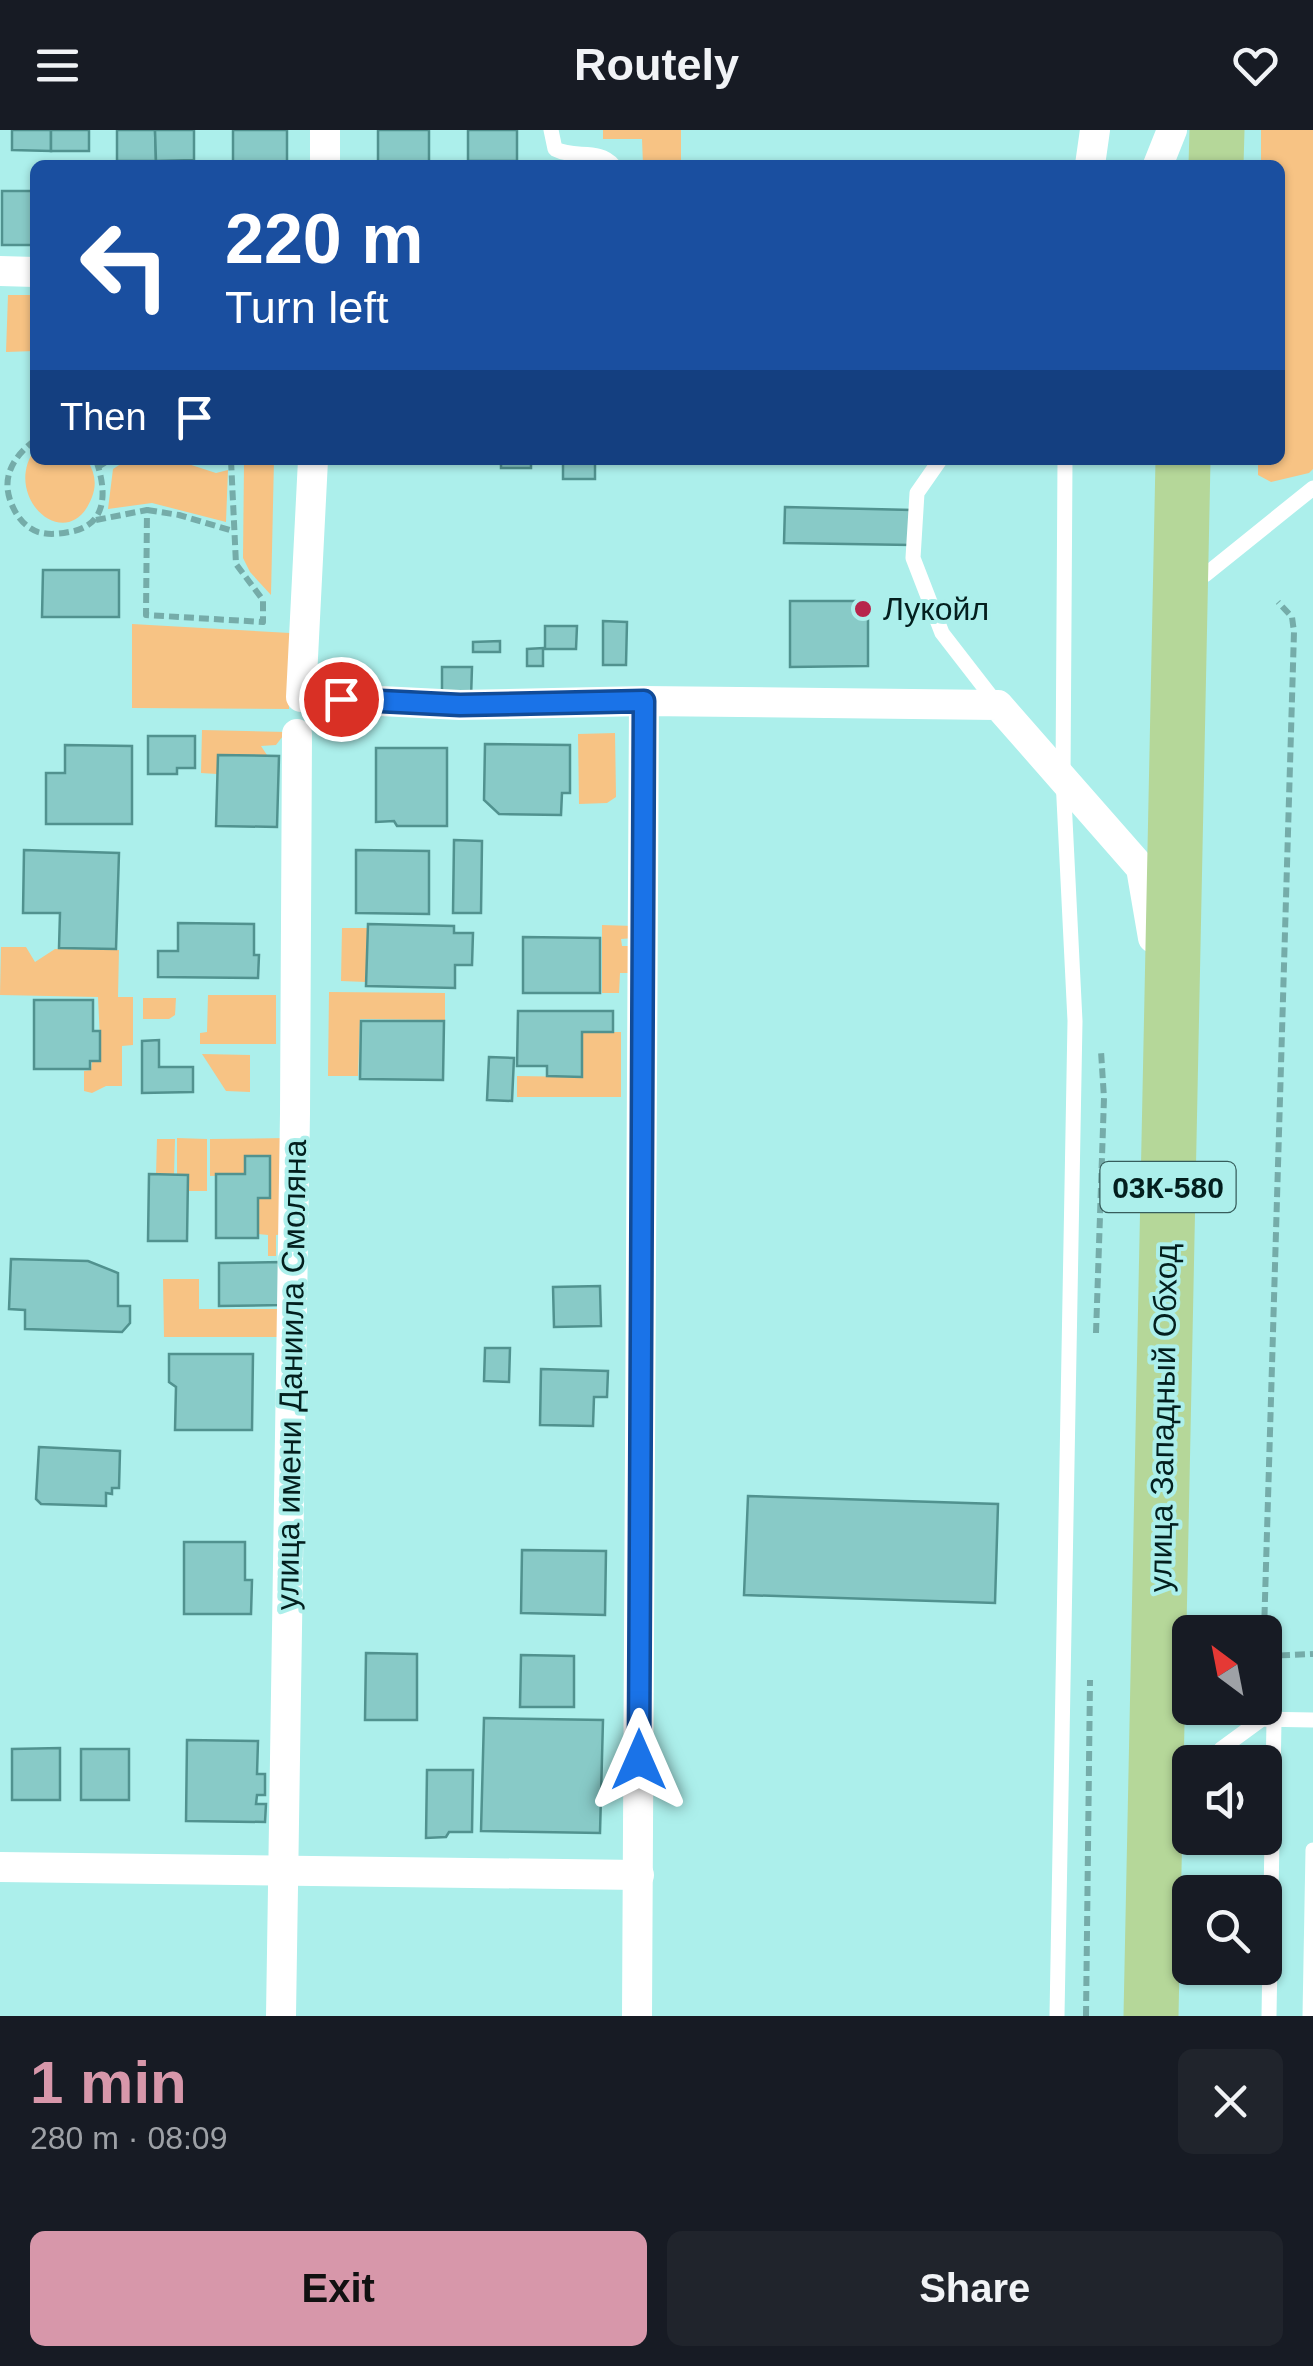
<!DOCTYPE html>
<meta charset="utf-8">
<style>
body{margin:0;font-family:Helvetica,sans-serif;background:#20242c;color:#f1f3f6;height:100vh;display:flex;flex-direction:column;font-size:38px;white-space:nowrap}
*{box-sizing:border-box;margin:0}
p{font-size:32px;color:#9ea1a6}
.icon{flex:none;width:55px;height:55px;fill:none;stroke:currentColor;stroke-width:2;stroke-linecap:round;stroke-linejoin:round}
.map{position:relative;height:1886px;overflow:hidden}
.details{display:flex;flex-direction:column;background:#171b24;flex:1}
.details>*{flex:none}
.banner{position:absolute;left:30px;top:30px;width:1255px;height:305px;border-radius:15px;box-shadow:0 2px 8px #0004;background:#1a4fa0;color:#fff;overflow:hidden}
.needle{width:65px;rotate:328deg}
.controls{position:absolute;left:1172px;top:1485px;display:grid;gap:20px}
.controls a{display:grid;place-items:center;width:110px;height:110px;border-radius:15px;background:#171b24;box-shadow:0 2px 8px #0004;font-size:50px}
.pin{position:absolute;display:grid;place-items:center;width:85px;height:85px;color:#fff;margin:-42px;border:5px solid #fff;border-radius:50%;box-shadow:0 2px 10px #0007}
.me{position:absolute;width:110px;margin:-55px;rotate:0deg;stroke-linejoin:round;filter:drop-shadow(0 0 8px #0008)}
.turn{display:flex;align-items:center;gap:35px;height:210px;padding:0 30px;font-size:45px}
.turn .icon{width:130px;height:130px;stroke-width:2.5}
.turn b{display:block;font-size:70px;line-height:85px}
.then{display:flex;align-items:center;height:95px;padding:0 30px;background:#0003;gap:20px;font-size:38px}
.round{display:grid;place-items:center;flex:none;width:105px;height:105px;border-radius:15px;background:#20242c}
.headline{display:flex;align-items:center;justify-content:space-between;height:170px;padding:0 30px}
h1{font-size:60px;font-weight:700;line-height:75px;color:#d797aa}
.button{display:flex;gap:20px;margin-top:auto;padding:20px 30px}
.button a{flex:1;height:115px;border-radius:15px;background:#d797aa;color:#111;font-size:40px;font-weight:700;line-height:115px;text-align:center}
.button a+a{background:#20242c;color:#f1f3f6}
header{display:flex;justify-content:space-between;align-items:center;height:130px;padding:0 30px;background:#171b24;font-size:45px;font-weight:700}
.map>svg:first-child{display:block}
.green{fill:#f7c384}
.building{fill:#88cac7;stroke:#51928f;stroke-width:2.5}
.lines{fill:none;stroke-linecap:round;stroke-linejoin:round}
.path{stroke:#75aca9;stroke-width:6;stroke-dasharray:10 5;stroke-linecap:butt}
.lane{stroke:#fff;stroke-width:15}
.street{stroke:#fff;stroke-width:30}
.highway{stroke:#b5d799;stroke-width:55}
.route-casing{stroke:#114b97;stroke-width:25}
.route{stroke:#1a73e8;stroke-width:18}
.poi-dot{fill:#b7264c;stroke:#acefeb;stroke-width:4}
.labels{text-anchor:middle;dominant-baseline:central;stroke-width:8;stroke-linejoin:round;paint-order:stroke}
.shield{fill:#acefeb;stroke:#365d5c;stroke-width:2.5}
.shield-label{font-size:30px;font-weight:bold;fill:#031f1e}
.poi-label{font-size:32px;fill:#031f1e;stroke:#acefeb;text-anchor:start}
.street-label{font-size:32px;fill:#031f1e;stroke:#acefeb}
</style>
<header><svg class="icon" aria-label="menu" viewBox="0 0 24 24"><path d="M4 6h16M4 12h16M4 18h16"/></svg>Routely<svg class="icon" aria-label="heart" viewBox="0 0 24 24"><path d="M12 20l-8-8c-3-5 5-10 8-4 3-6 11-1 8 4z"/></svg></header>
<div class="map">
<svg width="1313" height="1886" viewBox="0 0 1313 1886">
<rect width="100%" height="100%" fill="#acefeb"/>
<g class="green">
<path d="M 603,0 L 681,0 L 681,35 L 643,35 L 642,9 L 603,9 Z"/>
<path d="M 1261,0 L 1313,0 L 1313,339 L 1309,343 L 1271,352 L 1258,345 L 1258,330 L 1280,330 L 1280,35 L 1261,35 Z"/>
<path d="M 8,165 L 35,165 L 35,221 L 6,222 Z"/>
<path d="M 35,319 L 35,330 L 87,330 C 95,342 97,354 92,367 C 69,428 0,368 35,319 Z"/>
<path d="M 127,330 L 176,330 L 216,343 L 228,340 L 226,392 L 152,373 L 108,379 L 113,339 Z"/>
<path d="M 247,330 L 274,330 L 271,465 L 250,442 L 243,428 L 244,332 Z"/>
<path d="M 132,494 L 290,503 L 289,579 L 132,578 Z"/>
<path d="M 202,600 L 286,602 L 276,615 L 261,616 L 267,625 L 218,624 L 217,644 L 201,643 Z"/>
<path d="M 615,603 L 616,667 L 607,673 L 579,674 L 578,604 Z"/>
<path d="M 602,795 L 634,796 L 634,808 L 621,809 L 622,816 L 634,816 L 634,843 L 620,843 L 619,863 L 602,863 Z"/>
<path d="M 342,798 L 368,798 L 366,852 L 341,851 Z"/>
<path d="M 1,817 L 26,817 L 35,832 L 55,819 L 119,820 L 118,867 L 133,867 L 133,915 L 122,916 L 122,956 L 106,956 L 92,963 L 84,961 L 84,941 L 91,940 L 92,932 L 101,931 L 98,867 L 0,865 Z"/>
<path d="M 329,862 L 445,863 L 445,890 L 360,889 L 358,946 L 328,946 Z"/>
<path d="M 208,865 L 276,865 L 276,914 L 200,914 L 200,903 L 207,902 Z"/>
<path d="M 143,868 L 176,868 L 175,885 L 169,889 L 143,889 Z"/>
<path d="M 583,902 L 621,902 L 621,967 L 517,967 L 517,946 L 582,947 Z"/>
<path d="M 202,924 L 250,925 L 250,962 L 226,961 Z"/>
<path d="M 177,1008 L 207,1009 L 207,1061 L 188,1061 L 189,1044 L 177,1044 Z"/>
<path d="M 288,1008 L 289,1104 L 276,1105 L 276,1126 L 268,1126 L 268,1105 L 258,1104 L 258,1069 L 270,1068 L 246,1045 L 210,1046 L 210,1009 Z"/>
<path d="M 157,1009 L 175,1009 L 174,1045 L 156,1045 Z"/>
<path d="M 163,1149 L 199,1149 L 199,1179 L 277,1179 L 277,1207 L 164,1207 Z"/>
</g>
<g class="building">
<path d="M 12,0 L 51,0 L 51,21 L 12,20 Z"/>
<rect x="51" y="0" width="38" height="21"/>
<path d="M 117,0 L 155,0 L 156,31 L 117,31 Z"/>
<path d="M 155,0 L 194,0 L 194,30 L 156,31 Z"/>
<rect x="233" y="0" width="54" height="35"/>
<rect x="378" y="0" width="51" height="35"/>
<rect x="468" y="0" width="49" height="31"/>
<rect x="2" y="61" width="33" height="54"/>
<rect x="501" y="330" width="30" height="8"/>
<rect x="563" y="330" width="32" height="19"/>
<path d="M 785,377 L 912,380 L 911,415 L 784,413 Z"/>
<path d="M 43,440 L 119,440 L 119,487 L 42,487 Z"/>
<path d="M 790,471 L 868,471 L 868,536 L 790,537 Z"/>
<path d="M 603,491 L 627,492 L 626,535 L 603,535 Z"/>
<path d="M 545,496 L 577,496 L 576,519 L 545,519 Z"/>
<path d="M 500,511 L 500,522 L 473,522 L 473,512 Z"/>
<path d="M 543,518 L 543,536 L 527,536 L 527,519 Z"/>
<path d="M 442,537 L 472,537 L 471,568 L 442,568 Z"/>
<path d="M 148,606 L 195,606 L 195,638 L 177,638 L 177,644 L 148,644 Z"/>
<path d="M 485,614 L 570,615 L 570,663 L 562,663 L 561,685 L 499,684 L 484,670 Z"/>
<path d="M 65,615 L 132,616 L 132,694 L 46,694 L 46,643 L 65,643 Z"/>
<path d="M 376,618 L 447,618 L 447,696 L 397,696 L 394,691 L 376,692 Z"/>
<path d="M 218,625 L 279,626 L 277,697 L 216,696 Z"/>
<path d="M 454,710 L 482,711 L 481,783 L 453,783 Z"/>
<path d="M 24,720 L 119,723 L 116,819 L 59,818 L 60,783 L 23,783 Z"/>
<path d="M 356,720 L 429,721 L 429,784 L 356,783 Z"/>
<path d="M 178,793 L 254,794 L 254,825 L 259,825 L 258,848 L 158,847 L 158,821 L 178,821 Z"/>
<path d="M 368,794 L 454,796 L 454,803 L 473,803 L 472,835 L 455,835 L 455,858 L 366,856 Z"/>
<path d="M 523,807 L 600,808 L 600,863 L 523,863 Z"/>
<path d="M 34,870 L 93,870 L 93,901 L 100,901 L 100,931 L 90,931 L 90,939 L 34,939 Z"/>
<path d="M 518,881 L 613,881 L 613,902 L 582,902 L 582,947 L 547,946 L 547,936 L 517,936 Z"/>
<path d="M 361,891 L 444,891 L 443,950 L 360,949 Z"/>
<path d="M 159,910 L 159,937 L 193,937 L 193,962 L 142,963 L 142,911 Z"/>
<path d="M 489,927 L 514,928 L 512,971 L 487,970 Z"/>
<path d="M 245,1026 L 270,1026 L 270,1068 L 258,1068 L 258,1108 L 216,1108 L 216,1044 L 245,1044 Z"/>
<path d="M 149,1044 L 188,1045 L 187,1111 L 148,1111 Z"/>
<path d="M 11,1129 L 88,1131 L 118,1143 L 118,1176 L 130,1176 L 130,1193 L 122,1202 L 25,1199 L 25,1180 L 9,1179 Z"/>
<path d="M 283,1132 L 283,1175 L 219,1176 L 219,1133 Z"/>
<path d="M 600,1156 L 601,1196 L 554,1197 L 553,1157 Z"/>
<path d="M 485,1218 L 510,1218 L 509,1252 L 484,1251 Z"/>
<path d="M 169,1224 L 253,1224 L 252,1300 L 175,1300 L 176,1257 L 169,1252 Z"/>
<path d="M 541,1239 L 608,1241 L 607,1267 L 594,1267 L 593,1296 L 540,1295 Z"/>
<path d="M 39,1317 L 120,1321 L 119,1358 L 112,1358 L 112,1364 L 106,1363 L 106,1376 L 41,1374 L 36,1369 Z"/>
<path d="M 748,1366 L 998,1374 L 995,1473 L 744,1465 Z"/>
<path d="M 184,1412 L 245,1412 L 245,1450 L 252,1450 L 251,1484 L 184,1484 Z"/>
<path d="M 522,1420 L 606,1421 L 605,1485 L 521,1483 Z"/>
<path d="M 366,1523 L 417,1524 L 417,1590 L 365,1590 Z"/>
<path d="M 521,1525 L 574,1526 L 574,1577 L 520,1577 Z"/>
<path d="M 484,1588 L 603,1590 L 600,1703 L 481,1701 Z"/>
<path d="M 187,1610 L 258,1611 L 257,1644 L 265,1644 L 265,1665 L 257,1665 L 256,1674 L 266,1674 L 265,1692 L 186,1691 Z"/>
<path d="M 60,1618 L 60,1670 L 12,1670 L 12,1619 Z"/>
<rect x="81" y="1619" width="48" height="51"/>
<path d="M 427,1640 L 473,1640 L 472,1702 L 449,1702 L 446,1707 L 426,1708 Z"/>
</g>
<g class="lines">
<g class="path">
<path d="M 35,268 L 35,273"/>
<path d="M 35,310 C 13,327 0,348 12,375 C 17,387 25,397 38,402 C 48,405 59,404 69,402 C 108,396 107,361 96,330"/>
<path d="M 98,337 L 109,330"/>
<path d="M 147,380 L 179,385 L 233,401"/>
<path d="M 96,390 L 147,380 L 146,485 L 263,492 L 263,470 L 236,434 L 231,330"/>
<path d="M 1096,1203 L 1104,968 L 1101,921"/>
<path d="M 1264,1502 L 1294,502 L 1292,487 L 1278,472"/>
<path d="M 1265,1526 L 1313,1524"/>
<path d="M 1086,1886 L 1090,1550"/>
</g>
<g class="lane">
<path d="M 551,0 L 555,19 C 574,29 599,18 613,35"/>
<path d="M 940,330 L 917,363 L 913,428 L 942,503 L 997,574"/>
<path d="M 1205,445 L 1313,358"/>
<path d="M 1190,1493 L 1195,1502"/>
<path d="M 1211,1632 L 1221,1619 L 1262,1589 L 1313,1590"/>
<path d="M 1186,1695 L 1190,1685"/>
<path d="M 1057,1886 L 1075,891 L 1063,649 L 1065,330"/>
<path d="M 1269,1886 L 1274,1590"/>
<path d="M 1310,1886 L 1313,1720"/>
</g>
<g class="street">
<path d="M 325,35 L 325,0"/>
<path d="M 1090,35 L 1095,0"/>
<path d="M 1158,35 L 1172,0"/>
<path d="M 0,141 L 35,142"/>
<path d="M 313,330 L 301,567 L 460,575 L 644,571 L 998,575 L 1141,738 L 1153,808"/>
<path d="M 0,1737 L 639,1745"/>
<path d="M 281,1886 L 295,983 L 297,604"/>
<path d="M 637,1886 L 644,571"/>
</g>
<g class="highway">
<path d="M 1216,35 L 1217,0"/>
<path d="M 1151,1886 L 1183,330"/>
</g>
</g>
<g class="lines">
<g class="route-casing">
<path id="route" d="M 341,569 L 460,575 L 644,571 L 639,1630"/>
</g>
<use href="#route" class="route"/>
</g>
<circle class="poi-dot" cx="863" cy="479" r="10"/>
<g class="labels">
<rect class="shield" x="1100.5" y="1032" width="135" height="50" rx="8"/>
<g class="shield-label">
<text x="1168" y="1057">03К-580</text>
</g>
<g class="poi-label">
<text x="883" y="479">Лукойл</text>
</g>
<g class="street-label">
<text transform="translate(291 1245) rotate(-89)">улица имени Даниила Смоляна</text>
<text transform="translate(1163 1288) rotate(-89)">улица Западный Обход</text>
</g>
</g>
</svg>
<div class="controls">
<a><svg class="needle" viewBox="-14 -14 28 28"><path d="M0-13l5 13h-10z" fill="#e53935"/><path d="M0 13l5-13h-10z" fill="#9ea1a6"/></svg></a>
<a><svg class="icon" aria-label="sound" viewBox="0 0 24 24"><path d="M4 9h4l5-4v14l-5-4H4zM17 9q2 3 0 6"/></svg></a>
<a><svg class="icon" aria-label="search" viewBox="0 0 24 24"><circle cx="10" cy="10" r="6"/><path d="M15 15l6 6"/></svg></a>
</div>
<div class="pin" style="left:341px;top:569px;background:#d93025"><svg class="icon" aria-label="arrive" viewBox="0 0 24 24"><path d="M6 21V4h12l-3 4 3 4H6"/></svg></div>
<svg class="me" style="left:639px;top:1630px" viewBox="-20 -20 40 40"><path d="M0-17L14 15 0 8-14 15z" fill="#1a73e8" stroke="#fff" stroke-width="4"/></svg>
<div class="banner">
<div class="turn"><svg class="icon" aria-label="left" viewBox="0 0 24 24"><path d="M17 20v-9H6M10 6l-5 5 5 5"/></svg><div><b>220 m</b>Turn left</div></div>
<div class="then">Then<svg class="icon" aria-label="arrive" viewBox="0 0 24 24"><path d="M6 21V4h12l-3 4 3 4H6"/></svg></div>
</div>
</div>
<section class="details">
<div class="headline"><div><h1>1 min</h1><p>280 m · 08:09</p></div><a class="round"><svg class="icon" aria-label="close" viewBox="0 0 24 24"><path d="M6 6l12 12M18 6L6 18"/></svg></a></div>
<div class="button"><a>Exit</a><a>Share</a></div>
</section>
